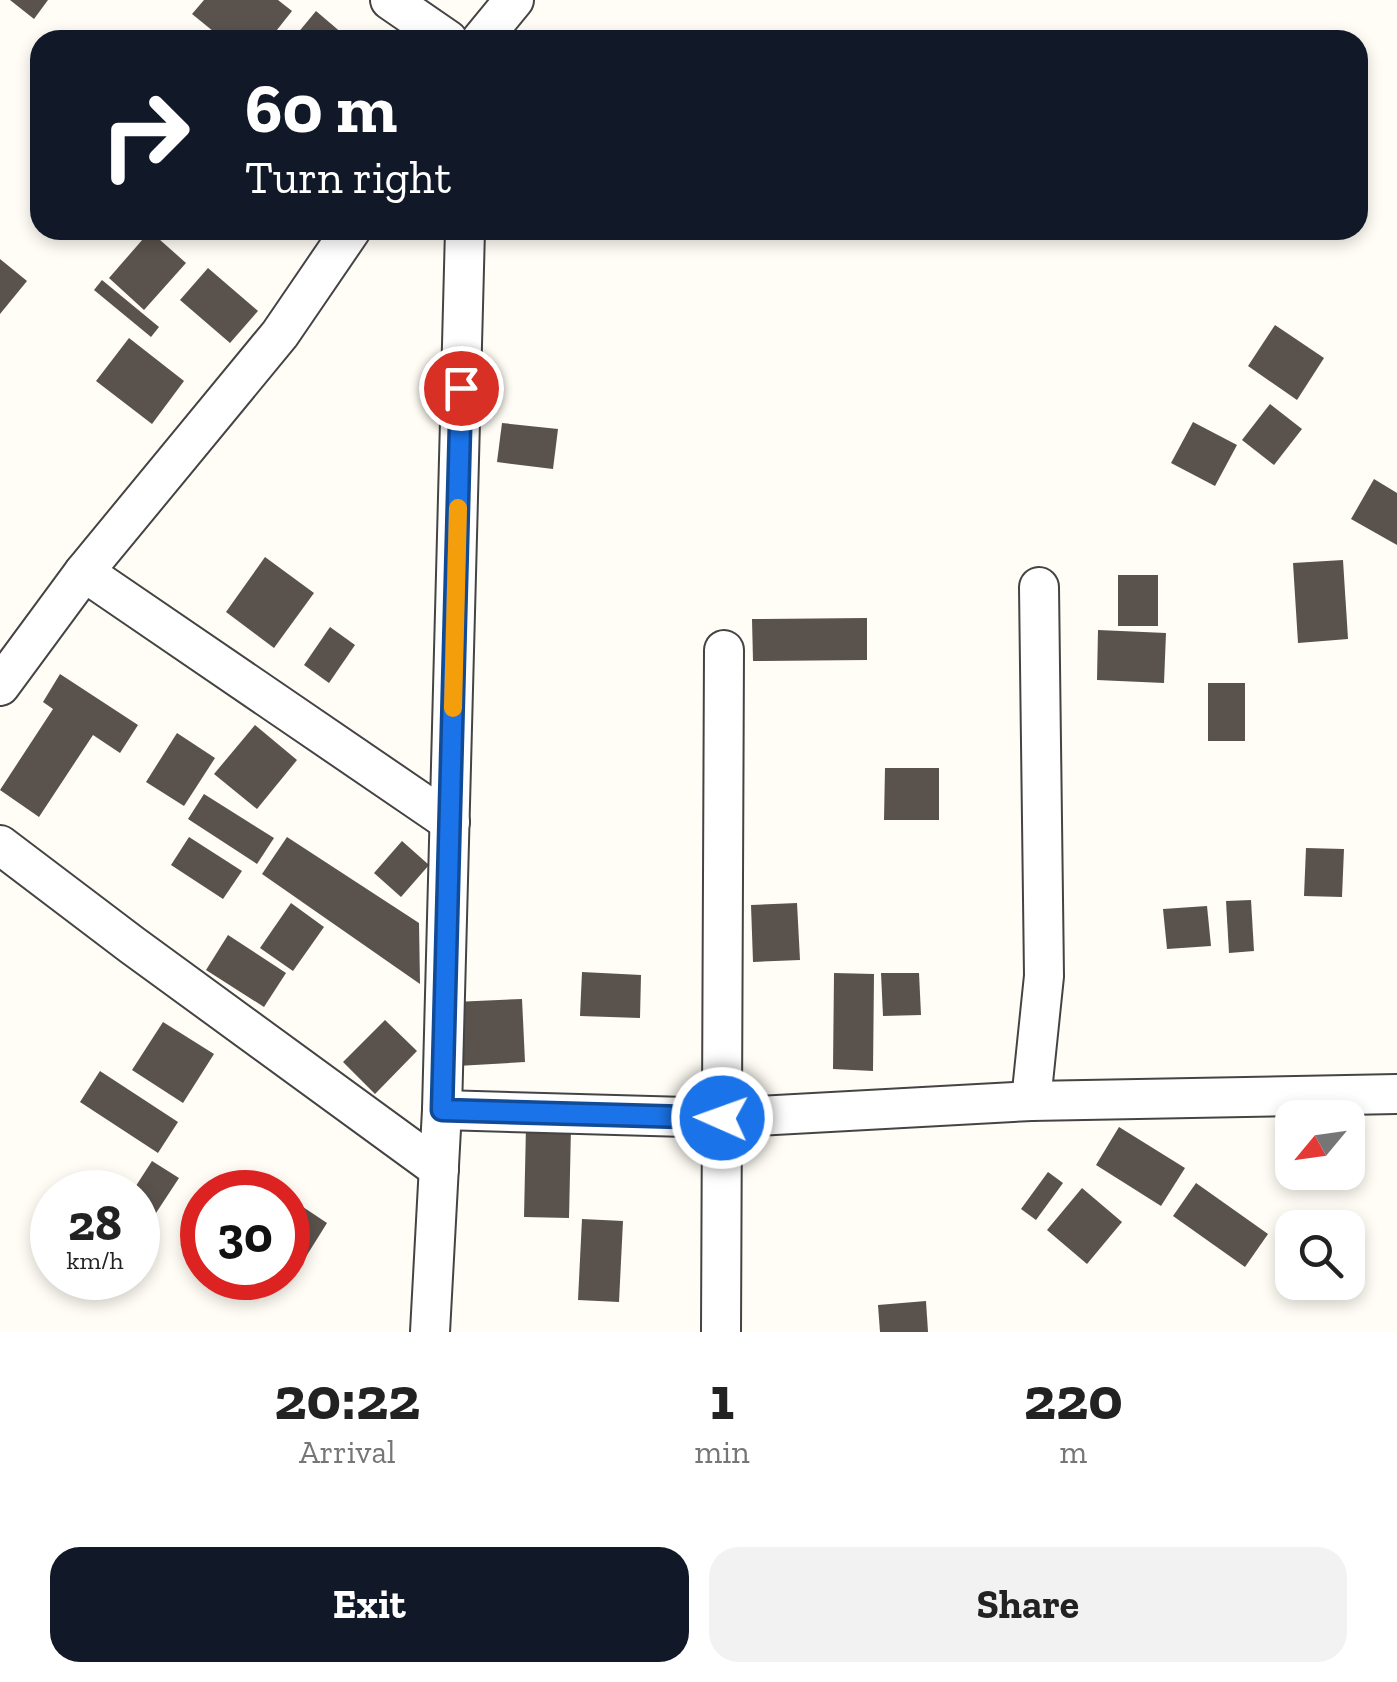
<!DOCTYPE html>
<style>
body{margin:0;font-family:"Zilla Slab",serif;background:#f2f2f2;color:#222;height:100vh;display:flex;flex-direction:column;font-size:38px;white-space:nowrap}
*{box-sizing:border-box;margin:0}
p{font-size:32px;color:#767676}
.icon{flex:none;width:55px;height:55px;fill:none;stroke:currentColor;stroke-width:2;stroke-linecap:round;stroke-linejoin:round}
.map{position:relative;height:1332px;overflow:hidden}
.sheet{display:flex;flex-direction:column;background:#fff;flex:1}
.sheet>*{flex:none}
.guide{position:absolute;left:30px;top:30px;width:1338px;height:210px;border-radius:30px;box-shadow:0 5px 15px #0003;background:#111827;color:#fff;overflow:hidden}
.needle{width:65px;rotate:241deg}
.tools{position:absolute;left:1275px;top:1100px;display:grid;gap:20px}
.tools a{display:grid;place-items:center;width:90px;height:90px;border-radius:20px;background:#fff;box-shadow:0 5px 15px #0003;font-size:50px}
.speed{position:absolute;left:30px;top:1170px;display:flex;gap:20px;font-size:50px;font-weight:700;text-align:center}
.speed>*{display:grid;place-content:center;width:130px;height:130px;border-radius:50%;background:#fff;box-shadow:0 5px 15px #0003;line-height:1}
.speed small{font-size:25px;font-weight:400}
.speed .limit{border:15px solid #d22;background:#fff;color:#111}
.pin{position:absolute;display:grid;place-items:center;width:85px;height:85px;color:#fff;margin:-42px;border:5px solid #fff;border-radius:50%;box-shadow:0 2px 10px #0007}
.me{position:absolute;width:110px;margin:-55px;rotate:272deg;stroke-linejoin:round;filter:drop-shadow(0 0 8px #0008)}
.turn{display:flex;align-items:center;gap:35px;height:210px;padding:0 50px;font-size:45px}
.turn .icon{width:130px;height:130px;stroke-width:2.5}
.turn b{display:block;font-size:70px;line-height:85px}
.eta{display:flex;justify-content:space-evenly;align-items:center;height:170px;text-align:center}
.eta b{font-size:60px;font-weight:700;line-height:70px}
.cta{display:flex;gap:20px;margin-top:auto;padding:20px 50px}
.cta a{flex:1;height:115px;border-radius:30px;background:#111827;color:#fff;font-size:40px;font-weight:700;line-height:115px;text-align:center}
.cta a+a{background:#f2f2f2;color:#222}
.map>svg:first-child{display:block}
.building{fill:#5a524d}
.lines{fill:none;stroke-linecap:round;stroke-linejoin:round}
.minor-casing{stroke:#444;stroke-width:42}
.minor{stroke:#fff;stroke-width:38}
.route-casing{stroke:#114b97;stroke-width:25}
.route{stroke:#1a73e8;stroke-width:18}
.slow{stroke:#f59e0b;stroke-width:18}
</style>
<div class="map">
<svg width="1397" height="1332" viewBox="0 0 1397 1332">
<rect width="100%" height="100%" fill="#fffdf5"/>
<g class="building">
<path d="M 10,0 L 48,0 L 34,19 Z"/>
<path d="M 204,0 L 278,0 L 292,11 L 269,40 L 224,40 L 192,14 Z"/>
<path d="M 316,11 L 350,40 L 292,40 Z"/>
<path d="M 150,231 L 186,263 L 144,310 L 109,278 Z"/>
<path d="M 0,259 L 27,281 L 0,314 Z"/>
<path d="M 208,268 L 258,311 L 230,343 L 180,300 Z"/>
<path d="M 102,280 L 159,327 L 151,337 L 94,290 Z"/>
<path d="M 1275,325 L 1324,358 L 1297,400 L 1248,366 Z"/>
<path d="M 129,338 L 184,381 L 152,424 L 96,381 Z"/>
<path d="M 1270,404 L 1302,429 L 1274,465 L 1242,440 Z"/>
<path d="M 1193,422 L 1237,445 L 1215,486 L 1171,463 Z"/>
<path d="M 502,423 L 558,429 L 553,469 L 497,462 Z"/>
<path d="M 1374,479 L 1397,493 L 1397,545 L 1351,519 Z"/>
<path d="M 265,557 L 314,593 L 274,648 L 226,612 Z"/>
<path d="M 1343,560 L 1348,639 L 1298,643 L 1293,563 Z"/>
<rect x="1118" y="575" width="40" height="51"/>
<path d="M 867,618 L 867,660 L 753,661 L 752,619 Z"/>
<path d="M 330,627 L 355,645 L 329,683 L 304,665 Z"/>
<path d="M 1098,630 L 1166,633 L 1164,683 L 1097,680 Z"/>
<path d="M 60,674 L 138,725 L 120,753 L 93,735 L 39,817 L 0,790 L 53,709 L 43,702 Z"/>
<rect x="1208" y="683" width="37" height="58"/>
<path d="M 255,725 L 297,760 L 257,809 L 214,774 Z"/>
<path d="M 177,733 L 215,758 L 184,806 L 146,782 Z"/>
<path d="M 885,768 L 939,768 L 939,820 L 884,820 Z"/>
<path d="M 204,794 L 274,838 L 257,864 L 188,819 Z"/>
<path d="M 189,837 L 242,871 L 223,899 L 171,865 Z"/>
<path d="M 287,837 L 419,923 L 420,984 L 262,874 Z"/>
<path d="M 402,841 L 429,865 L 401,897 L 374,873 Z"/>
<path d="M 1306,848 L 1344,849 L 1342,897 L 1304,896 Z"/>
<path d="M 1251,900 L 1254,951 L 1229,953 L 1226,901 Z"/>
<path d="M 291,903 L 324,927 L 293,971 L 260,948 Z"/>
<path d="M 797,903 L 800,960 L 753,962 L 751,905 Z"/>
<path d="M 1207,906 L 1211,946 L 1167,949 L 1163,909 Z"/>
<path d="M 228,935 L 286,973 L 264,1007 L 206,970 Z"/>
<path d="M 582,972 L 641,975 L 640,1018 L 580,1016 Z"/>
<path d="M 834,973 L 874,974 L 873,1071 L 833,1069 Z"/>
<path d="M 881,973 L 919,973 L 921,1015 L 883,1016 Z"/>
<path d="M 522,999 L 525,1062 L 457,1066 L 454,1002 Z"/>
<path d="M 385,1020 L 417,1051 L 375,1094 L 343,1062 Z"/>
<path d="M 163,1022 L 214,1054 L 183,1103 L 132,1070 Z"/>
<path d="M 100,1071 L 178,1122 L 158,1153 L 80,1102 Z"/>
<path d="M 526,1126 L 571,1127 L 569,1218 L 524,1217 Z"/>
<path d="M 1119,1127 L 1185,1168 L 1161,1206 L 1096,1165 Z"/>
<path d="M 152,1161 L 179,1178 L 156,1213 L 138,1200 L 138,1192 L 132,1192 Z"/>
<path d="M 1048,1172 L 1063,1183 L 1036,1220 L 1021,1209 Z"/>
<path d="M 250,1173 L 280,1192 L 238,1192 Z"/>
<path d="M 1196,1183 L 1268,1234 L 1245,1267 L 1173,1216 Z"/>
<path d="M 1082,1188 L 1122,1222 L 1087,1264 L 1047,1230 Z"/>
<path d="M 288,1197 L 327,1223 L 297,1271 L 288,1265 Z"/>
<path d="M 582,1219 L 623,1221 L 619,1302 L 578,1300 Z"/>
<path d="M 926,1301 L 928,1332 L 880,1332 L 878,1305 Z"/>
</g>
<g class="lines">
<g class="minor-casing">
<g id="minor">
<path d="M 390,0 L 448,40"/>
<path d="M 481,40 L 514,0"/>
<path d="M 84,572 L 450,822"/>
<path d="M 0,686 L 84,572 L 280,334 L 351,230"/>
<path d="M 0,845 L 132,945 L 439,1169"/>
<path d="M 1031,1101 L 1044,976 L 1039,587"/>
<path d="M 442,1110 L 722,1118 L 1031,1101 L 1397,1094"/>
<path d="M 430,1332 L 442,1110 L 465,230"/>
<path d="M 721,1332 L 724,650"/>
</g>
</g>
<use href="#minor" class="minor"/>
</g>
<g class="lines">
<g class="route-casing">
<path id="route" d="M 461,388 L 442,1110 L 722,1118"/>
</g>
<use href="#route" class="route"/>
<path class="slow" d="M 453,708 L 458,508"/>
</g>
</svg>
<div class="tools">
<a><svg class="needle" viewBox="-14 -14 28 28"><path d="M0-13l5 13h-10z" fill="#e53935"/><path d="M0 13l5-13h-10z" fill="#767676"/></svg></a>
<a><svg class="icon" aria-label="search" viewBox="0 0 24 24"><circle cx="10" cy="10" r="6"/><path d="M15 15l6 6"/></svg></a>
</div>
<div class="speed"><div>28<small>km/h</small></div><div class="limit">30</div></div>
<div class="pin" style="left:461px;top:388px;background:#d93025"><svg class="icon" aria-label="arrive" viewBox="0 0 24 24"><path d="M6 21V4h12l-3 4 3 4H6"/></svg></div>
<svg class="me" style="left:722px;top:1118px" viewBox="-20 -20 40 40"><circle r="17" fill="#1a73e8" stroke="#fff" stroke-width="3"/><path d="M0-11L8 9 0 5-8 9z" fill="#fff"/></svg>
<div class="guide">
<div class="turn"><svg class="icon" aria-label="right" viewBox="0 0 24 24"><path d="M7 20v-9h11M14 6l5 5-5 5"/></svg><div><b>60 m</b>Turn right</div></div>
</div>
</div>
<section class="sheet">
<div class="eta">
<div><b>20:22</b><p>Arrival</p></div>
<div><b>1</b><p>min</p></div>
<div><b>220</b><p>m</p></div>
</div>
<div class="cta"><a>Exit</a><a>Share</a></div>
</section>
